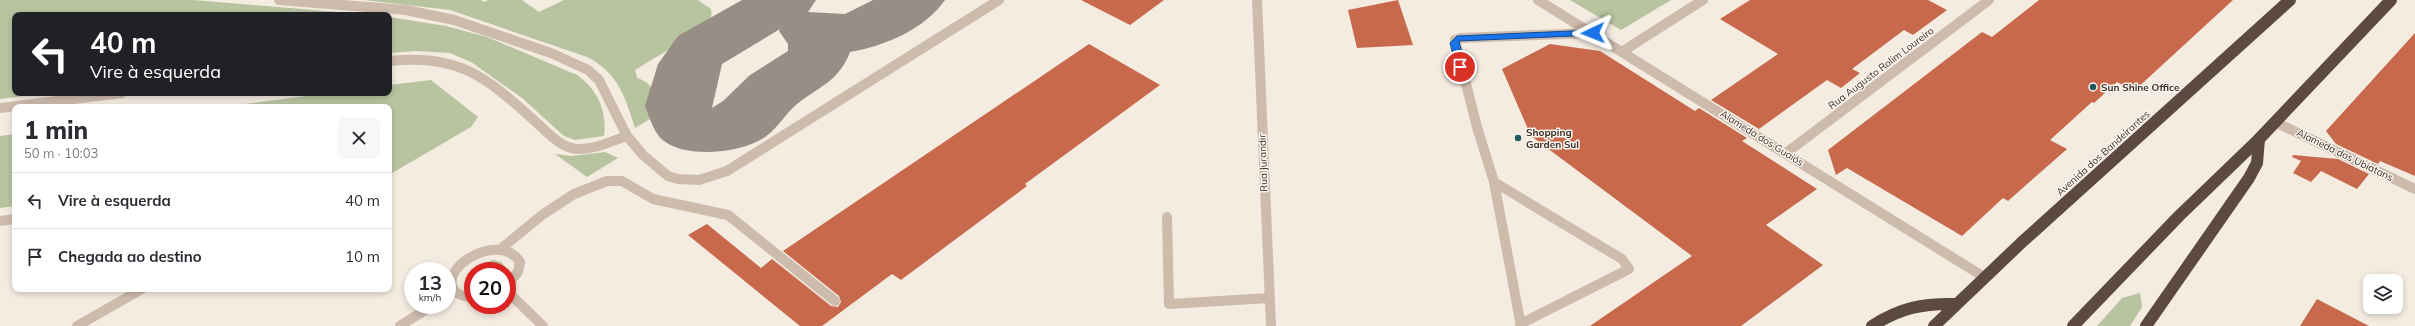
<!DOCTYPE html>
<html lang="pt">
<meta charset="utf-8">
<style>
body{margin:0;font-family:Mulish,sans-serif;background:#f7f7f7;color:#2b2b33;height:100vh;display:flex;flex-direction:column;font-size:15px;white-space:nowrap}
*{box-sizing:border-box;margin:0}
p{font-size:13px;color:#7c7c81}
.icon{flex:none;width:22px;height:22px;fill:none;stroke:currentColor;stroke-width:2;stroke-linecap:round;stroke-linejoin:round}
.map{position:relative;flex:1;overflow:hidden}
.panel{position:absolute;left:12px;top:104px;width:380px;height:188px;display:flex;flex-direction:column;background:#fff;border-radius:8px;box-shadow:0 2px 6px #0003}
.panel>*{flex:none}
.guide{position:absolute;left:12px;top:12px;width:380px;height:84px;border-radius:8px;box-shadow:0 2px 6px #0003;background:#202124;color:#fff;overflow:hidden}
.tools{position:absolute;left:2363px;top:274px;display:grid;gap:8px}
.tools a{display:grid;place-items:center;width:40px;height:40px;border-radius:8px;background:#fff;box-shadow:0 2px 6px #0003;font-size:20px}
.speed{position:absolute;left:404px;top:262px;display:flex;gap:8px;font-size:20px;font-weight:700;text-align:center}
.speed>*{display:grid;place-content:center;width:52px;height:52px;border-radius:50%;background:#fff;box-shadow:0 2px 6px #0003;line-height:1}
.speed small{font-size:10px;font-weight:400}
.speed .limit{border:6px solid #d22;background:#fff;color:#111}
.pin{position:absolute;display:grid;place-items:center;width:34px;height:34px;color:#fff;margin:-17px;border:2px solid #fff;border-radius:50%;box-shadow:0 1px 4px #0007}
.me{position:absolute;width:44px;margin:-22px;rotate:268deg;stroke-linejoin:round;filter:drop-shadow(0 0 3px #0008)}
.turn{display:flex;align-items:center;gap:14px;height:84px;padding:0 12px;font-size:18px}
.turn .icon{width:52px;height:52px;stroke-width:2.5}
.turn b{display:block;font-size:28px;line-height:34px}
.round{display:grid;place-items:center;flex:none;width:42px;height:42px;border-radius:8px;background:#f7f7f7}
.head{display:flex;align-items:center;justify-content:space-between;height:68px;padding:0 12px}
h1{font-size:24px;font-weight:800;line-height:30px}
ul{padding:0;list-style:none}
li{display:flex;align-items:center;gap:12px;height:56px;padding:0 12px;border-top:1px solid #e1e1e2}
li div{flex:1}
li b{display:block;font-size:15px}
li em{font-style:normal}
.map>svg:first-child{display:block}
.green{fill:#b8c4a0}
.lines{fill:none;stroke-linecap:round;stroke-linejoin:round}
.taxiway{fill:#988e86;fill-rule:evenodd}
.building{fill:#c8694b}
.lane{stroke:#cdbbac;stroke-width:10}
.street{stroke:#cdbbac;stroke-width:10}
.highway{stroke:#5c4a42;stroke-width:12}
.route{fill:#1a73e8;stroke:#114b97}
.poi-dot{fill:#1f5a5e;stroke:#fbf5ee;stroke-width:1.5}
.labels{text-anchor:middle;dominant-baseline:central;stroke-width:3;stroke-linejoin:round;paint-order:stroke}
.street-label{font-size:10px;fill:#3b302b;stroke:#fbf5ee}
.poi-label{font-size:10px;font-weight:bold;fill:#3b302b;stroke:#fbf5ee;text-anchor:start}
</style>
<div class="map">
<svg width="2415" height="326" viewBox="0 0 2415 326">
<rect width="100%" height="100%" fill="#f4ebe1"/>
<g class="green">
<path d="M 0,0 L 193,0 L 373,15 L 15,15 L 15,93 L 47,93 L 0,99 Z"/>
<path d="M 364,0 L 481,0 L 484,2 L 488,0 L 522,0 L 539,12 L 564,0 L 698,0 L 711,9 C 713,19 708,24 701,30 L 635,70 L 637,78 C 657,84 655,98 655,116 L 635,128 C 625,96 618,73 587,57 L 450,10 Z"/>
<path d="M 1570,0 L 1671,0 L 1621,30 Z"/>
<path d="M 389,17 L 446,26 L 487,37 L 577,75 C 598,90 607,110 604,136 L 575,140 L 564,136 L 522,98 L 471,62 L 450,53 L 417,51 L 389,53 Z"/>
<path d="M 431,80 L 478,117 L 471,127 L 392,173 L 389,173 L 389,107 L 222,107 L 330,93 L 389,93 L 389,85 Z"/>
<path d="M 15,134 L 15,206 L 0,208 L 0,136 Z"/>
<path d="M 605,152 L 618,158 L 587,177 L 555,154 L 572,156 Z"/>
<path d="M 493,260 L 501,262 L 505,267 L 504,271 L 474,271 L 484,263 Z"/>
<path d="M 2140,293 L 2142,307 L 2130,326 L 2097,326 L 2122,298 Z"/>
</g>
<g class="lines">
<path class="taxiway" d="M 742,0 L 816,0 L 808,12 L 845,14 L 873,0 L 945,0 C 925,29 885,46 850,52 C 839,81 820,86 797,104 C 785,114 778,128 765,137 C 741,153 688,159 664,141 C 654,134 649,116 645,106 L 658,64 L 678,36 ZM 780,29 L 779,31 L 788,44 L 788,51 L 750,75 L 723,101 L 712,108 L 722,64 Z"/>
</g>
<g class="building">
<path d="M 1081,0 L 1164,0 L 1130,25 Z"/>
<path d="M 1398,0 L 1413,45 L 1357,48 L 1348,10 Z"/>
<path d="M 1750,0 L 1928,0 L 1947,10 L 1913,35 L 1904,30 L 1852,69 L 1860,73 L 1841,88 L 1827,80 L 1759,129 L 1711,100 L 1778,54 L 1720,19 Z"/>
<path d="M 2039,0 L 2233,0 L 2134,91 L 2117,82 L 2094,103 L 2092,102 L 2050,140 L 2067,149 L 2008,201 L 2003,198 L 1962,236 L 1847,168 L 1836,175 L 1828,150 L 1982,32 L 1992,37 Z"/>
<path d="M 2415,33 L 2415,176 L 2380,161 L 2378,164 L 2336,144 L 2326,131 Z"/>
<path d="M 1089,44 L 1160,85 L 1025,184 L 1027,186 L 901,280 L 892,274 L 822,326 L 800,326 L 688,235 L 707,224 L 761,268 L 772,259 L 831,306 L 838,307 L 841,302 L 839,296 L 783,251 Z"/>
<path d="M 1550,44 L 1600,51 L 1695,111 L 1699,108 L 1747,138 L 1742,141 L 1817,189 L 1766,225 L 1823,265 L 1741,326 L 1590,326 L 1692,256 L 1531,136 L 1502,69 Z"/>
<path d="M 2293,155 L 2338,159 L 2369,174 L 2357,189 L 2321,171 L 2311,182 L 2293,173 L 2301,161 L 2292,157 Z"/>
<path d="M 2317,299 L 2369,326 L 2300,326 Z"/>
</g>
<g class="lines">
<g class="lane">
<path d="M 279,0 L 406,10 L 454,20 L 551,53 L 588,70 L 599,80 L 627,136 L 643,155 L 668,176 L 678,179 L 699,180 L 727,171 L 999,0"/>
<path d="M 389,61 C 460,53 487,78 537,123 C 548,133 561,148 577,149 C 594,150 611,141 627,136"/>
<path d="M 0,108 L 122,93"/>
<path d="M 1494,182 L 1622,259 L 1629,269 L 1520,324"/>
<path d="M 502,248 L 542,215 L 574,194 L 607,181 L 622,181 L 653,199 L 728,215 L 835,301"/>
<path d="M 1521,326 L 1494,182 L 1477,127 L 1455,40 L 1461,38 L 1593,33"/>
</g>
<g class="street">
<path d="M 1257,0 L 1271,326"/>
<path d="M 1538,0 L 1984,277"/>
<path d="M 1623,51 L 1703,0"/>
<path d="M 2275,122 L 2415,189"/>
<path d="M 1786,153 L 1989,0"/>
<path d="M 1167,217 L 1169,304 L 1269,298"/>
<path d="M 0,221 L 15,219"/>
<path d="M 507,291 L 543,326"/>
<path d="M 473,297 C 467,297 460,296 456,292 C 434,271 498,229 520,262 L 518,272 L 507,285"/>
<path d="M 77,326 L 142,289"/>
<path d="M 400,326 L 433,305"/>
</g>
<g class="highway">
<path d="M 1872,326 C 1900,308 1923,303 1956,304"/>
<path d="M 1934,326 L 2021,243 L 2290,0"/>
<path d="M 2073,326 L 2179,216 L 2259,139 L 2391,0"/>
<path d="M 2146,326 L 2249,178 L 2257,163 L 2259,139"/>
</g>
</g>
<path class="route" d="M 1593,30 L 1597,33 L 1596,35 L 1459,41 L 1465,67 L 1460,70 L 1456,67 L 1450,43 L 1457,36 Z"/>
<g class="poi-dot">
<circle cx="2093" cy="87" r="4"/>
<circle cx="1518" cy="138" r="4"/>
</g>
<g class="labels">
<g class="street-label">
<text transform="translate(1881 68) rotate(-37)">Rua Augusto Rolim Loureiro</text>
<text transform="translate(1762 138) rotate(32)">Alameda dos Guaiós</text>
<text transform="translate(2103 153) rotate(-42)">Avenida dos Bandeirantes</text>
<text transform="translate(2345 155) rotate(26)">Alameda dos Ubiatans</text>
<text transform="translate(1263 163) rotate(-92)">Rua Jurandir</text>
</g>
<g class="poi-label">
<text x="2101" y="87">Sun Shine Office</text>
<text x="1526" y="132">Shopping<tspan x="1526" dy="12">Garden Sul</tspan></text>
</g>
</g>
</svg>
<div class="tools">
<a><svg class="icon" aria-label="layers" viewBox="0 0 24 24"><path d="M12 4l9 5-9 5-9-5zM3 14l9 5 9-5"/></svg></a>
</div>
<div class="speed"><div>13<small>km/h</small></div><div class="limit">20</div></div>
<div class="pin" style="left:1460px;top:67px;background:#d93025"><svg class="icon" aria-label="arrive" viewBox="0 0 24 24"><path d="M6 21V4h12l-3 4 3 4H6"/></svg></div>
<svg class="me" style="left:1593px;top:33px" viewBox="-20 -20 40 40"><path d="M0-17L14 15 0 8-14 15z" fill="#1a73e8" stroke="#fff" stroke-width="4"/></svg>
<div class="guide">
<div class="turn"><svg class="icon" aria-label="left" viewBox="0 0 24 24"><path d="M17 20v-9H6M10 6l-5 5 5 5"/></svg><div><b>40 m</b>Vire à esquerda</div></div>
</div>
<section class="panel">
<div class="head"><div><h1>1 min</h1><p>50 m · 10:03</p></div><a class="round"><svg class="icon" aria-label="close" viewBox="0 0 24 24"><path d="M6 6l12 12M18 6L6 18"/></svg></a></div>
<ul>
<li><svg class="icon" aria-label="left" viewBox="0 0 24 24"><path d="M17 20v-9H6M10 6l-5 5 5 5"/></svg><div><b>Vire à esquerda</b></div><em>40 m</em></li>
<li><svg class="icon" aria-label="arrive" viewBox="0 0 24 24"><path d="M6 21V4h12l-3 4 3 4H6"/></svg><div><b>Chegada ao destino</b></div><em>10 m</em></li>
</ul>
</section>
</div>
